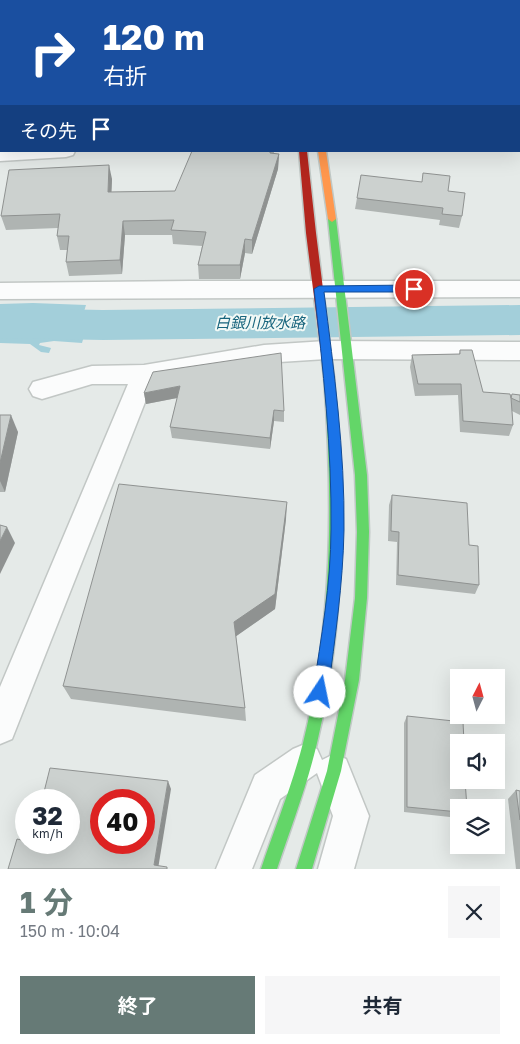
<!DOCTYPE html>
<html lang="ja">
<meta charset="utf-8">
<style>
body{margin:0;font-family:"Golos Text","Noto Sans JP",sans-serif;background:#f6f6f7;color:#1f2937;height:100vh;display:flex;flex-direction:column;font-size:19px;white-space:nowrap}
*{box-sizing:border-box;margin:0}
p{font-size:16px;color:#747a83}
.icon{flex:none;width:28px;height:28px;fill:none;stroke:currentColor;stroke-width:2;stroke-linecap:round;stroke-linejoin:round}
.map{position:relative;height:869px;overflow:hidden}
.details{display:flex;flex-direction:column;background:#fff;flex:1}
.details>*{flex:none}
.banner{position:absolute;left:0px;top:0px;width:520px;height:152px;box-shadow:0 5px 20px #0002;background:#1a4fa0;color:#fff;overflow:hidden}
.needle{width:32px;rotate:6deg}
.tools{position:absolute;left:450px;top:669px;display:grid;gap:10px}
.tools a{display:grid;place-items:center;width:55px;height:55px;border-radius:0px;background:#fff;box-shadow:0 5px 20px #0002;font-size:25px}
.speed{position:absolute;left:15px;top:789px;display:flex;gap:10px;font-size:25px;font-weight:700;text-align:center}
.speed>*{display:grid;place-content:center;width:65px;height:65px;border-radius:50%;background:#fff;box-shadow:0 5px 20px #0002;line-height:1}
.speed small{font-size:12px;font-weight:400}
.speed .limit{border:8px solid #d22;background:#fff;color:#111}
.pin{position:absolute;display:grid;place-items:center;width:42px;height:42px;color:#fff;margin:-21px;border:2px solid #fff;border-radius:50%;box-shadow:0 1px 5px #0007}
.me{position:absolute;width:55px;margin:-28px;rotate:11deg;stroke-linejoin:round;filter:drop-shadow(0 0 4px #0008)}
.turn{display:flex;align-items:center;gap:18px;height:105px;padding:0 20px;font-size:22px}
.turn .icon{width:65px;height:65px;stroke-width:2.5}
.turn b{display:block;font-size:35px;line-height:42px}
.then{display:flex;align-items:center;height:48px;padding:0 20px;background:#0003;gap:10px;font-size:19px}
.round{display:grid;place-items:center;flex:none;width:52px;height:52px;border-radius:0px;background:#f6f6f7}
.head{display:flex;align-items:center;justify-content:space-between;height:85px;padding:0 20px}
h1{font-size:30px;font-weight:700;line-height:38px;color:#667a76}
.action{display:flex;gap:10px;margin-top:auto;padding:10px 20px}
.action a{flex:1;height:58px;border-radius:0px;background:#667a76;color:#fff;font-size:20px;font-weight:700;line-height:58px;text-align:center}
.action a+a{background:#f6f6f7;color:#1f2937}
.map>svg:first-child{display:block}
.water{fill:#a3cfda}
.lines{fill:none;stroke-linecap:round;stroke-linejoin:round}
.river{fill:#a3cfda;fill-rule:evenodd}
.street-casing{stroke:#c2c7c5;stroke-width:3}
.fast-casing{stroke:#c0c8c5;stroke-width:3}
.slow-casing{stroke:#c0c8c5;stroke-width:3}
.jam-casing{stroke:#c0c8c5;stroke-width:3}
.street{fill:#fbfcfc;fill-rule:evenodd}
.fast{fill:#63d668;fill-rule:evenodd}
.slow{fill:#ff974d;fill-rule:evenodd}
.jam{fill:#b3261e;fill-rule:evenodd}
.wall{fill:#afb4b2}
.shaded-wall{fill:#8f9291}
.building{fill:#ccd1cf;stroke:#8f9291;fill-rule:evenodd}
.route{fill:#1a73e8;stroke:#114b97}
.labels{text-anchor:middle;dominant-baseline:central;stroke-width:4;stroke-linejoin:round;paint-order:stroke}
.water-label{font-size:15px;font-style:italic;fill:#18657d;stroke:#f2f9f6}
</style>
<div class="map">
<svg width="520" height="869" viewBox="0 0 520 869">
<rect width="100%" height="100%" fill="#e5eae8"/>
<path class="water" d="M 33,303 L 86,305 L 83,315 L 99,316 L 94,336 L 84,336 L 82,343 L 54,341 L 40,343 L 39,345 L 51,348 L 49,353 L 41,352 L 30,344 L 0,343 L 0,304 Z"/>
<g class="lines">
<path class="river" d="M 520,305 L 520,335 L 103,340 L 0,338 L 0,308 L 103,310 Z"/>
<g class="street-casing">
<g id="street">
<path d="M 487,0 L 516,0 L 517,1 L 488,1 Z"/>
<rect x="0" y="3" width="1" height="10"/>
<path d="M 0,149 L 1,151 L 75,151 L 73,155 L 66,157 L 0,161 Z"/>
<path d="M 190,281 L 520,281 L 520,297 L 0,299 L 0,283 Z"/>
<path d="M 326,341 L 520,342 L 520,360 L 326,359 L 264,363 L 153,382 L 12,739 L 0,744 L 0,687 L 128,384 L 92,384 L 42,399 L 33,396 L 29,389 L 33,382 L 92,366 L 144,365 L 264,345 Z"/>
<path d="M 305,744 L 317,749 L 322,760 L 334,754 L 346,759 L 369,816 L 354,869 L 318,869 L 333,816 L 317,773 L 280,799 L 252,869 L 216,869 L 255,775 L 293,749 Z"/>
</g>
</g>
<g class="fast-casing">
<g id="fast">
<rect x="307" y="0" width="6" height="1"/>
<path d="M 332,216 L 336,219 L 367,475 L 369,532 L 367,598 L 359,680 L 341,771 L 312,869 L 296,869 L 327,771 L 345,680 L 355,598 L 357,532 L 355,475 L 328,219 Z"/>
<path d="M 329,373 L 334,377 C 345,500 346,622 317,743 C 307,786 291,827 277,869 L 261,869 C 275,827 292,786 303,743 C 333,623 333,500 324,377 Z"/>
</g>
</g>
<g class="slow-casing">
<path id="slow" d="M 318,151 L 326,151 L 336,219 L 332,222 L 328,219 Z"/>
</g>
<g class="jam-casing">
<path id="jam" d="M 299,151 L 307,151 L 316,233 L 334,377 L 329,381 L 324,377 L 306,233 Z"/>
</g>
<use href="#street" class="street"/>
<use href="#fast" class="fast"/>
<use href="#slow" class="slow"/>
<use href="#jam" class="jam"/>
</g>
<g class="wall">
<path d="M 240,151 L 274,151 L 274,154 L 279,154 L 278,169 L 252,254 L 245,253 L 240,279 L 199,279 L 198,265 L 202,246 L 173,244 L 172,235 L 125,235 L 122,274 L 69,276 L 66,262 L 67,250 L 60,250 L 57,236 L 58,228 L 6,230 L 1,216 L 112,179 L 111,192 L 175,191 Z"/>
<path d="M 448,191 L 462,216 L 459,228 L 439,225 L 440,220 L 355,209 L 357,198 Z"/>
<path d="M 460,350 L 483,392 L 510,397 L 520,395 L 520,415 L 512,411 L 513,425 L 509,436 L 460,432 L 458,395 L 415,396 L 410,367 L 412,355 L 459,354 Z"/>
<path d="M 144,393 L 284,411 L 284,422 L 274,421 L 270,449 L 172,438 L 170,427 L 177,398 L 146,404 Z"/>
<path d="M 0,415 L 18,432 L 5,492 L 0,492 Z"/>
<path d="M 392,495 L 469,545 L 479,585 L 475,594 L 396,585 L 397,542 L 388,541 L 389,505 Z"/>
<path d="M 286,519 L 275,609 L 236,636 L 245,708 L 246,721 L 71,699 L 63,686 Z"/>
<path d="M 407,716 L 459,808 L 459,818 L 404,812 L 404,723 Z"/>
<path d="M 516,790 L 520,791 L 520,869 L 516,869 L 508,799 Z"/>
</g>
<g class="shaded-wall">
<path d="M 279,154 L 278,169 L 252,254 L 252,240 Z"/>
<path d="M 109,165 L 112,179 L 111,206 L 108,192 Z"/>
<path d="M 123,221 L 125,235 L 122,274 L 120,260 Z"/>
<path d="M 245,239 L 245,253 L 240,279 L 240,265 Z"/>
<path d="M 180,386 L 182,397 L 146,404 L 144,393 Z"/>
<path d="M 274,410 L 274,421 L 270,449 L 270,438 Z"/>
<path d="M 11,415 L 18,432 L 5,492 L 0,481 L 0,463 Z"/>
<path d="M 287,502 L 286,519 L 275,609 L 235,637 L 234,622 Z"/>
<path d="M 7,527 L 15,543 L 0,574 L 0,541 Z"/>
<path d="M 168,781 L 171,789 L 158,869 L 154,865 Z"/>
</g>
<g class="building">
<path d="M 133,0 L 196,0 L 197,1 L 134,1 Z"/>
<rect x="249" y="0" width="25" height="1"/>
<path d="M 341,0 L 377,0 L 376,1 L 340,1 Z"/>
<path d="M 192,151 L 270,151 L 270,153 L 279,154 L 252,240 L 245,239 L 240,265 L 198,265 L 206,232 L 171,230 L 174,220 L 123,221 L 120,260 L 66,262 L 69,236 L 57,236 L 60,214 L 1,216 L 9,170 L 109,165 L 108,192 L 175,191 Z"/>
<path d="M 423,173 L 450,176 L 448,191 L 465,193 L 462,216 L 442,214 L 443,208 L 357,198 L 361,175 L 422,182 Z"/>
<path d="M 460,350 L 472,350 L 483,392 L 510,394 L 511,398 L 512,394 L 520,395 L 520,402 L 511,398 L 513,425 L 463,421 L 461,384 L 418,384 L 412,355 L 460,354 Z"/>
<path d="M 281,353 L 284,411 L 274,410 L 270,438 L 170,427 L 180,386 L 144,393 L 153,372 Z"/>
<path d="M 0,415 L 11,415 L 0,463 Z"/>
<path d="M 119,484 L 287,502 L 275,594 L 234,622 L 245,708 L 63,686 Z"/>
<path d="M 392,495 L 467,503 L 469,545 L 478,546 L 479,585 L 398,575 L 399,532 L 391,531 Z"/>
<path d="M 0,525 L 7,527 L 0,541 Z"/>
<path d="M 407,716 L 463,722 L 464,742 L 459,742 L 459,780 L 465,780 L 467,808 L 459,808 L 459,812 L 407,807 Z"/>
<path d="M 50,768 L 168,781 L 154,865 L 167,867 L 167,869 L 8,869 L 17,839 L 26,841 L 26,842 L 69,842 L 69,800 L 42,800 ZM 101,800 L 144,800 L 144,842 L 101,842 Z"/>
<path d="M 516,790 L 520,791 L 520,820 Z"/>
</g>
<path class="route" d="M 414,285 L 419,289 L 414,292 L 324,292 C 334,371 345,451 344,530 C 343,584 335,638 328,692 L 325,697 L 320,699 L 316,697 L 313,692 C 321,638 331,584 331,529 C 332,449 323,368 314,289 L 319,286 Z"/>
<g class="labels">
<g class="water-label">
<text x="260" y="322">白銀川放水路</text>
</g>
</g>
</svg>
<div class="tools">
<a><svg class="needle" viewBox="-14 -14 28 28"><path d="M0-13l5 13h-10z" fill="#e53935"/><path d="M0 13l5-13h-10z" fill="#747a83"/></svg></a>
<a><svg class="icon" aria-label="sound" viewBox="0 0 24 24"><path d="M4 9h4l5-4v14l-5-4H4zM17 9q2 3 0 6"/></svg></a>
<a><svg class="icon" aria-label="layers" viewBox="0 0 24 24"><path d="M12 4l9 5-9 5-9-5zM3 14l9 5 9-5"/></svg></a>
</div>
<div class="speed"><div>32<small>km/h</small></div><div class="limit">40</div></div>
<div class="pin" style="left:414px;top:289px;background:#d93025"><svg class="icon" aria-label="arrive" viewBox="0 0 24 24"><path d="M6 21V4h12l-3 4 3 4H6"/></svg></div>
<svg class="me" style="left:320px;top:692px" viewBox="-20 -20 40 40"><circle r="19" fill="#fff"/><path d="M0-13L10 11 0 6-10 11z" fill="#1a73e8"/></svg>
<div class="banner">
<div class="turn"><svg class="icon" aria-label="right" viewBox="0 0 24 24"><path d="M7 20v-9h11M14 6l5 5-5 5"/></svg><div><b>120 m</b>右折</div></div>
<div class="then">その先<svg class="icon" aria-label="arrive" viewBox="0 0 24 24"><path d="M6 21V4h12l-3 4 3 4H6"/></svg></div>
</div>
</div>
<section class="details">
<div class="head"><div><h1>1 分</h1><p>150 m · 10:04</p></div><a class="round"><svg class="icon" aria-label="close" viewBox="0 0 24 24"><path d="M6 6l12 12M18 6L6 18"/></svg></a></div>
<div class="action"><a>終了</a><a>共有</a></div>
</section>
